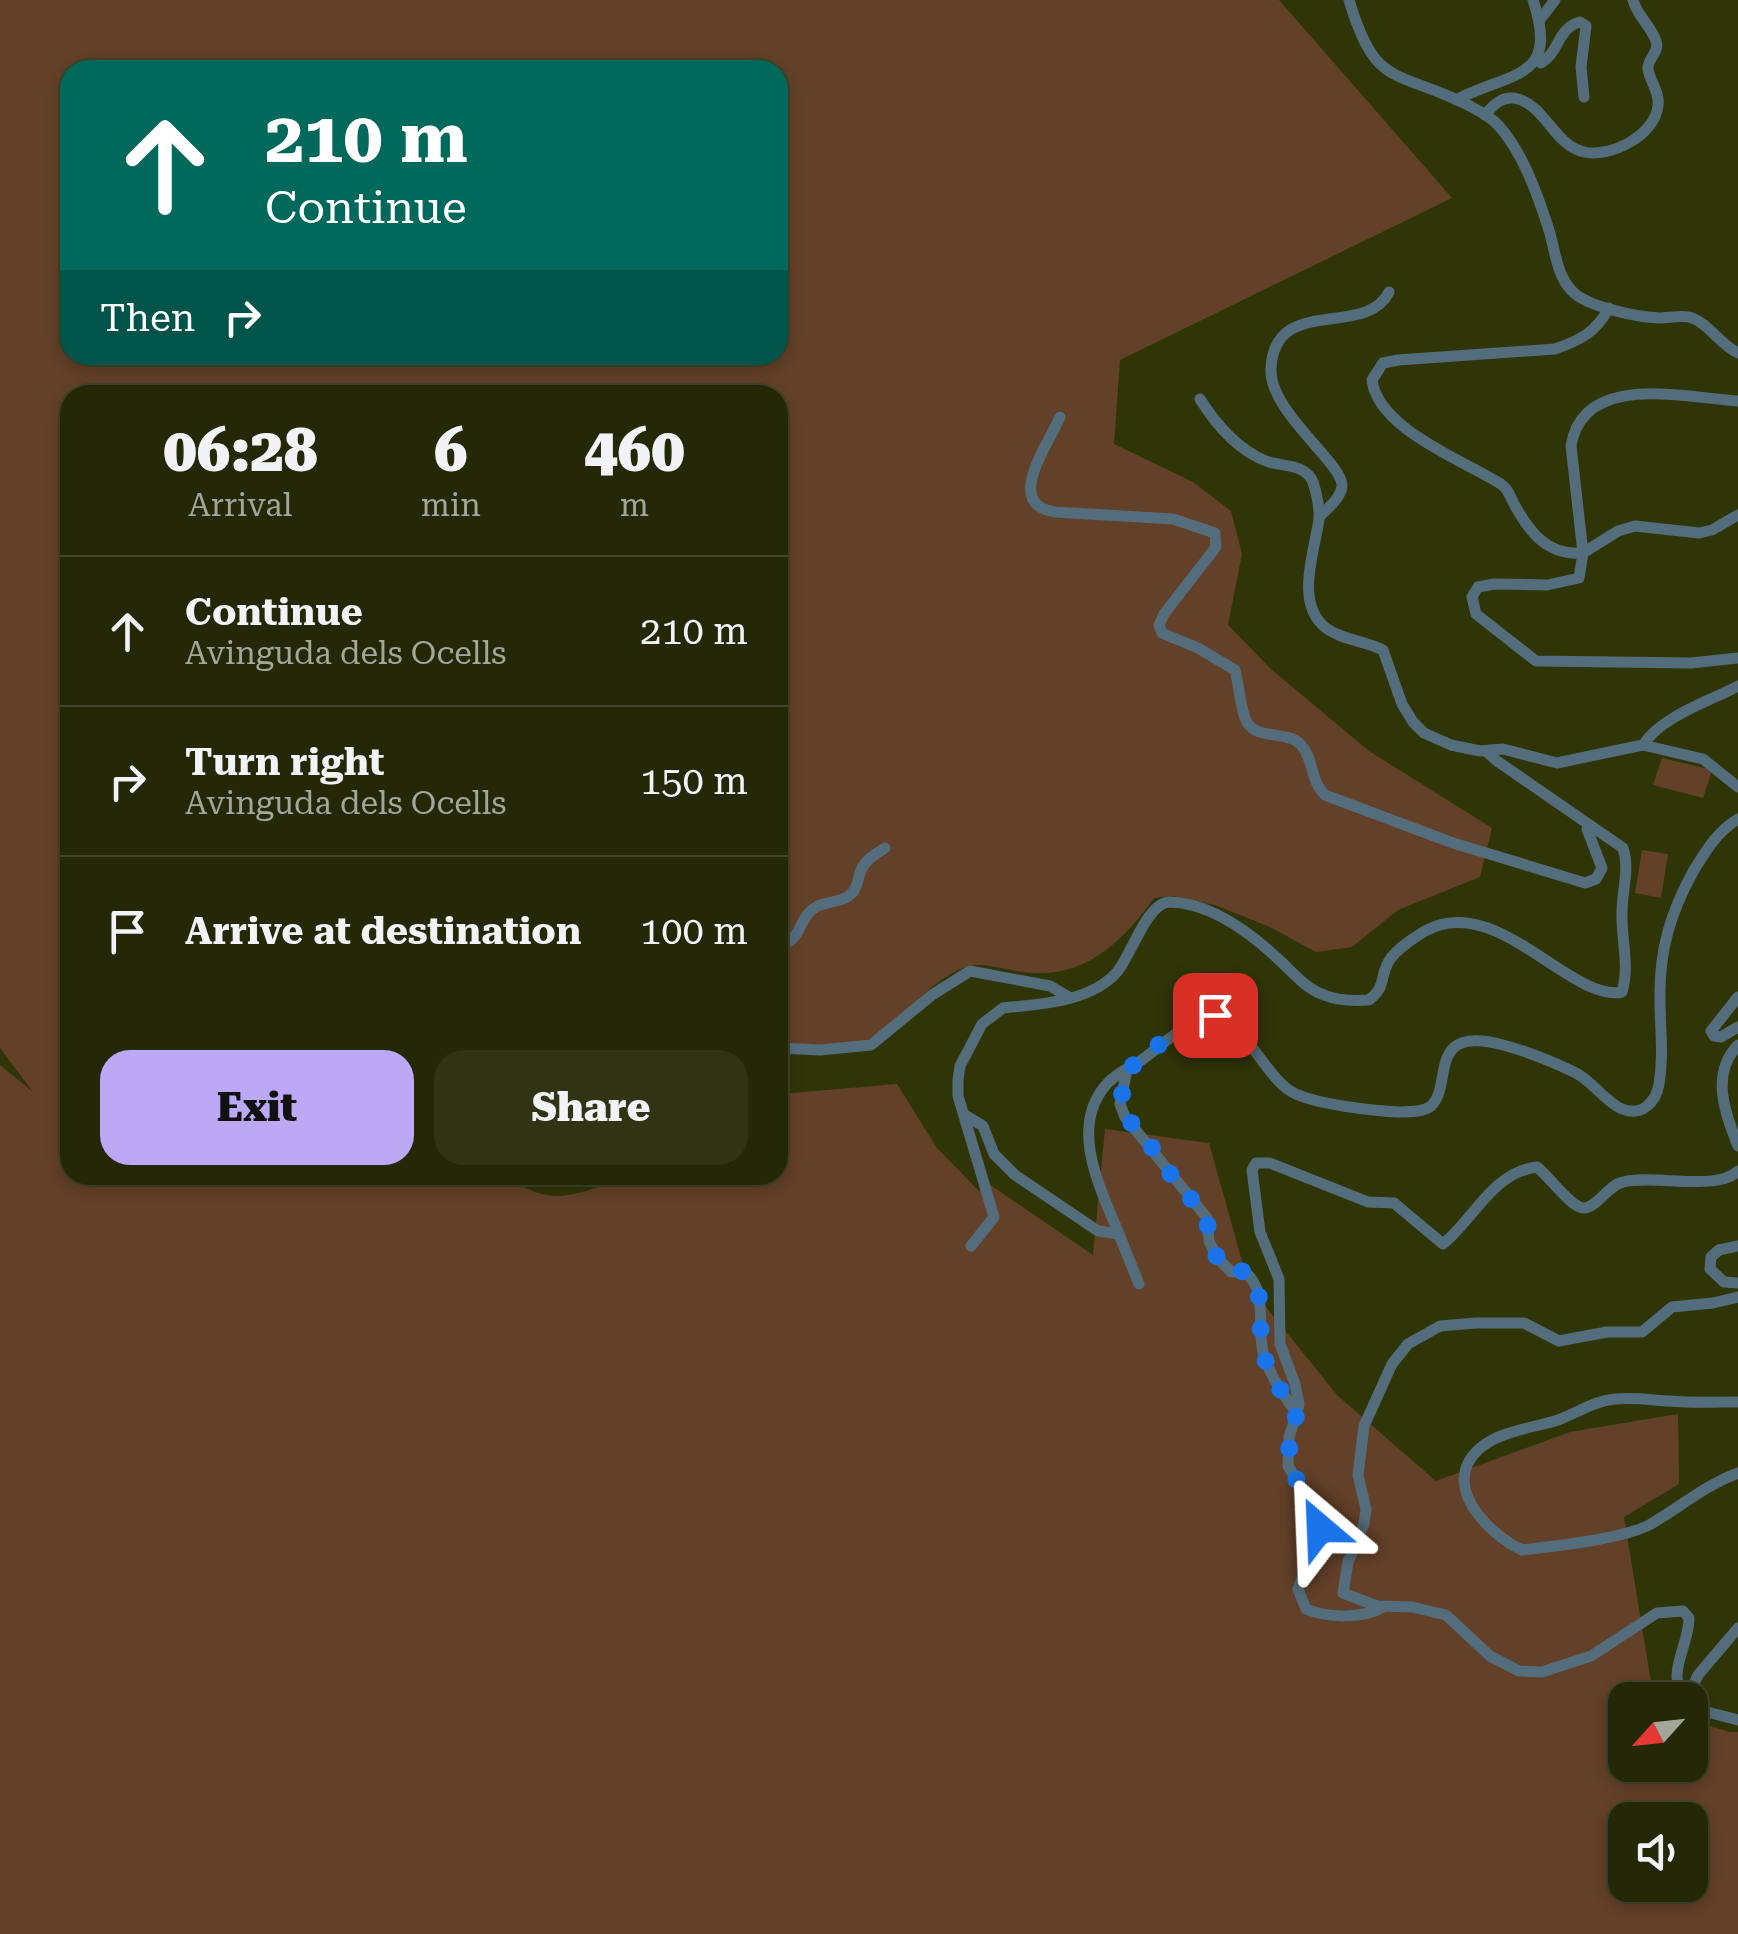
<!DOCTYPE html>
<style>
body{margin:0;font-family:"Roboto Serif",serif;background:#303414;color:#f1f3f6;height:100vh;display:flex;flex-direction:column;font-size:38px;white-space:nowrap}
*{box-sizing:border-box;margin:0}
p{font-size:32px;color:#a3a69b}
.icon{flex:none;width:55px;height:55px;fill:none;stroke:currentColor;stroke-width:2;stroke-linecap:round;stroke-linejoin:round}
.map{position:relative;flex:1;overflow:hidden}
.panel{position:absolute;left:60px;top:385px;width:728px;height:800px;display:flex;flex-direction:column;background:#242806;border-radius:30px;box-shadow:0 5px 15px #0003,0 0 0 2px #414428}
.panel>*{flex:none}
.hud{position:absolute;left:60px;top:60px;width:728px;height:305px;border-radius:30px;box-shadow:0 5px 15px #0003,0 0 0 2px #414428;background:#00695c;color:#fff;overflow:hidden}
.needle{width:65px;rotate:243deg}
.buttons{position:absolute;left:1608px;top:1682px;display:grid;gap:20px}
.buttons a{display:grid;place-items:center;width:100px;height:100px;border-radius:20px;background:#242806;box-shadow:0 5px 15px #0003,0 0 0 2px #414428;font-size:50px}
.pin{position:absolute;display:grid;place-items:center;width:85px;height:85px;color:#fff;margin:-42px;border-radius:20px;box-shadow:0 5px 15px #0006}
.me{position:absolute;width:110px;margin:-55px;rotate:334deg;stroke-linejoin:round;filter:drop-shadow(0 0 8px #0008)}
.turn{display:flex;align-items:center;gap:35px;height:210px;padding:0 40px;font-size:45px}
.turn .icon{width:130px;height:130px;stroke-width:2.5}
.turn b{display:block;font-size:70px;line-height:85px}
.then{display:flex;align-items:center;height:95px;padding:0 40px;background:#0003;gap:20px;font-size:38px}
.eta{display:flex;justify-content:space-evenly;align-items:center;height:170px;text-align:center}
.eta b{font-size:60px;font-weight:800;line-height:70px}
.action{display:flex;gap:20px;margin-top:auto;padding:20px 40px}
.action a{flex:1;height:115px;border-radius:30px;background:#bca9f5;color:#111;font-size:40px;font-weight:800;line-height:115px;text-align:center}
.action a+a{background:#303414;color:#f1f3f6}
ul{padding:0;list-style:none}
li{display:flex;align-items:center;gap:30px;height:150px;padding:0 40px;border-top:2px solid #414428}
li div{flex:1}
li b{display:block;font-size:38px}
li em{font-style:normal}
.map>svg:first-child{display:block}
.green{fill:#634028;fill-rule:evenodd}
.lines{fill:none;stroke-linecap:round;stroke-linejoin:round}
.street{stroke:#546d7c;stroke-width:11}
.route{stroke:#1a73e8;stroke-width:18;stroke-dasharray:0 32.4}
</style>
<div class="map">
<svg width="1738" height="1934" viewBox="0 0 1738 1934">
<rect width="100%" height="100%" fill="#303508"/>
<g class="green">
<path d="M 0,0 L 1279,0 L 1452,198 L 1120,360 L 1114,444 L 1193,482 L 1231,511 L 1242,554 L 1228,625 L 1272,670 L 1369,751 L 1492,828 L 1480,877 L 1398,910 L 1352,947 L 1316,952 L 1270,927 L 1215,905 L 1173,896 L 1154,898 C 1122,943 1082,981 1022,972 C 1007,970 983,962 969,966 C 929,978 905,1020 870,1039 C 849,1049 801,1046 778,1045 L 778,395 L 70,395 L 70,1096 L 62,1096 L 70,1098 L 70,1175 L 500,1175 C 549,1202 558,1201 610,1183 L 607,1175 L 778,1175 L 778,1058 L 780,1059 L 780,1094 L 897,1084 L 937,1148 L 979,1191 L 992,1186 L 1093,1255 L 1105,1129 L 1209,1143 L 1249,1286 L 1338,1396 L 1436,1481 L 1570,1432 L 1678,1414 L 1679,1484 L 1624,1517 L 1654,1700 L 1625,1700 L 1625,1765 L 1690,1765 L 1690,1719 L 1729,1732 L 1738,1732 L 1738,1934 L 0,1934 L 0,1065 L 33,1092 L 0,1048 ZM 70,70 L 778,70 L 778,355 L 70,355 ZM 1625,1820 L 1690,1820 L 1690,1885 L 1625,1885 Z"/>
<path d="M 1662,758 L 1712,770 L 1703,798 L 1653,785 Z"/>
<path d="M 1642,850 L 1668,854 L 1661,898 L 1635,893 Z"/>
</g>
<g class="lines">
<g class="street">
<path d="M 1349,0 C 1375,88 1394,69 1466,104 C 1477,110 1489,115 1498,125 C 1522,151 1537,193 1548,227 C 1555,248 1556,275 1572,291 C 1587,307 1637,317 1659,318 C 1668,318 1680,315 1689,317 C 1708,322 1720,345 1738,353"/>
<path d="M 1539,21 L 1555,0"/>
<path d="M 1536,59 L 1541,63 C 1560,52 1557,28 1580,22 L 1586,26 L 1581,67 L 1584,97"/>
<path d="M 1456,100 C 1511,71 1560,81 1533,0"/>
<path d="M 1485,115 C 1494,104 1503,95 1518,99 C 1546,107 1554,145 1584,152 C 1611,158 1655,135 1658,106 C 1660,92 1650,82 1648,69 C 1647,58 1660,53 1656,41 C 1651,26 1637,16 1633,0"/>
<path d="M 1200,399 C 1215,423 1238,450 1266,461 C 1281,467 1305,463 1313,482 C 1316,491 1320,509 1319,519 C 1315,551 1294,603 1326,628 C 1342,640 1366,641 1383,650 L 1402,704 L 1413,722 L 1424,733 L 1451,745 L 1480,751 L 1503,749 L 1557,763 L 1643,745 C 1662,716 1708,702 1738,686"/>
<path d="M 1738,401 C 1687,398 1583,371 1571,446 L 1583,553 L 1579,578 L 1547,585 L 1494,584 L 1478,587 L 1472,597 L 1476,614 L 1536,661 L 1691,663 L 1738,658"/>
<path d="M 1060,417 C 1047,447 1004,504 1055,512 L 1173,519 L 1215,533 L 1216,547 L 1164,614 L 1159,625 L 1162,633 L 1198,648 L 1235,670 C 1239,686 1240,704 1245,718 C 1253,742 1287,729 1301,745 C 1314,759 1310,781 1325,795 L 1453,843 L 1585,883 L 1596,879 L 1602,868 L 1587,829"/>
<path d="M 1319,517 C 1327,509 1341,498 1342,486 C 1343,463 1268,411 1271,368 C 1275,294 1366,339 1389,292"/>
<path d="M 1583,553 C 1547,556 1529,532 1513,502 C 1510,495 1507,488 1501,484 C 1463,460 1378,429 1372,380 L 1383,363 L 1398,360 L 1555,349 C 1581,340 1596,332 1609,308"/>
<path d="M 1583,553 L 1618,531 L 1635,526 L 1699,533 L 1712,530 L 1738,515"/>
<path d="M 1643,745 L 1703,759 L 1738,787"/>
<path d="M 778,944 C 802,944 797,918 816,907 C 828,900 842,904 853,892 C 858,885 858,878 861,870 C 866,859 876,854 885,848"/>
<path d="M 1738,997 L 1711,1031 L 1714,1036 L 1721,1037 L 1738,1027"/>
<path d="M 1738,1045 C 1710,1074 1725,1113 1738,1146"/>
<path d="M 778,1048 L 820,1050 L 871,1045 L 932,995 L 970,971 L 1050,986 L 1069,997"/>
<path d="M 1127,1070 L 1120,1104 L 1125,1117 L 1207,1218 L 1209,1241 L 1217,1257 L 1231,1272 L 1244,1271 C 1270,1292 1255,1327 1264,1356 C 1271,1377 1283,1395 1297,1413 L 1289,1437 L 1288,1466 L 1314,1508 L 1320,1528 L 1298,1589 L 1306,1609 C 1327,1618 1363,1619 1383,1607"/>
<path d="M 965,1115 L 983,1126 L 994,1154 L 1015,1175 L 1098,1231 L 1119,1234 C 1101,1189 1069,1130 1105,1086 C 1114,1074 1131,1068 1143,1059 C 1164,1043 1183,1026 1207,1015 C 1246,1017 1264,1080 1296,1094 C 1321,1105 1374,1111 1401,1112 C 1410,1112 1423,1112 1431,1106 C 1454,1085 1425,1024 1503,1045 C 1526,1051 1553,1062 1574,1072 C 1592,1080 1605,1102 1622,1109 C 1642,1117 1656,1102 1659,1084 C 1664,1055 1660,1029 1660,1000 C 1659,951 1670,913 1694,870 C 1707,849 1717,832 1738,819"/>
<path d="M 1119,1234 L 1139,1284"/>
<path d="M 971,1246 L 994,1217 L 958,1096 L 958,1080 L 960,1066 L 982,1024 L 1003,1008 C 1040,1004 1091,1002 1117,972 C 1132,954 1147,902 1170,902 C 1210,903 1248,931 1276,957 C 1292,971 1304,988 1324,995 C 1338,1001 1354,1001 1369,1000 C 1387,986 1379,977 1389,961 C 1396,949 1414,938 1425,931 C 1496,891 1571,1003 1622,992 C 1630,965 1621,940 1622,912 C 1622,890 1630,869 1623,848 L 1497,761 L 1486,751"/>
<path d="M 1738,1246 L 1719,1250 L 1711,1257 L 1710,1269 L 1724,1282 L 1738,1283"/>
<path d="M 1738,1402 C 1715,1402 1692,1403 1669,1401 C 1652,1400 1632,1397 1615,1399 C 1594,1401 1577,1413 1558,1420 C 1533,1428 1499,1431 1479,1449 C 1439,1486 1489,1534 1522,1550 C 1555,1546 1624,1539 1651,1524 C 1682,1506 1703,1486 1738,1473"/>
<path d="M 1297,1413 L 1299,1404 L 1295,1384 L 1280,1344 L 1279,1279 L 1260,1232 L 1252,1170 L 1256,1163 L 1270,1163 L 1368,1202 L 1394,1203 L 1443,1244 C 1474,1219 1493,1172 1537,1167 C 1549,1176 1571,1208 1584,1208 C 1598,1207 1608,1185 1623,1182 C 1654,1174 1717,1192 1738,1171"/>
<path d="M 1687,1699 L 1698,1675 L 1738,1628"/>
<path d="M 1689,1700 C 1662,1678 1689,1648 1689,1618 L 1683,1611 L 1657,1613 L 1591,1656 L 1542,1672 L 1519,1671 L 1490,1656 L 1446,1615 L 1412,1607 L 1377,1606 L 1343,1593 L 1348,1562 L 1364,1524 L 1366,1509 L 1358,1475 L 1364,1426 L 1392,1364 L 1408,1344 L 1440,1326 L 1476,1323 L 1524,1323 L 1559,1341 L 1607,1332 L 1642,1332 L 1672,1307 L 1713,1303 L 1738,1297"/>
<path d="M 1690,1701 L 1707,1712 L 1738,1720"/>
</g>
</g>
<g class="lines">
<path class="route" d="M 1215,1015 C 1190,1014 1148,1055 1127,1070 L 1120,1104 L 1140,1137 L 1157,1152 L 1168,1171 L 1207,1218 L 1209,1241 L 1217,1257 L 1232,1272 L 1244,1271 C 1270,1292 1255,1327 1264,1356 C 1271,1377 1283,1395 1297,1413 C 1276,1478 1302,1473 1320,1528"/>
</g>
</svg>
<div class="buttons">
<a><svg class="needle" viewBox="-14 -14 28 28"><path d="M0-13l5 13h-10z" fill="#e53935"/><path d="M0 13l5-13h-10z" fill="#a3a69b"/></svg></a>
<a><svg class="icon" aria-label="sound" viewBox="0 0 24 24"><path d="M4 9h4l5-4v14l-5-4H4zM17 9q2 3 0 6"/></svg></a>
</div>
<div class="pin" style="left:1215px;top:1015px;background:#d93025"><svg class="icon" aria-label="arrive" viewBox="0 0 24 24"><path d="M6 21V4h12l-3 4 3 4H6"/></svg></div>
<svg class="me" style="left:1320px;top:1528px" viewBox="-20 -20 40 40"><path d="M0-17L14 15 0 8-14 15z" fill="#1a73e8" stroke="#fff" stroke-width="4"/></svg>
<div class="hud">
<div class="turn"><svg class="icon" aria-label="ahead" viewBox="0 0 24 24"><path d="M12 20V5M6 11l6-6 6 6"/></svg><div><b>210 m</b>Continue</div></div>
<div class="then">Then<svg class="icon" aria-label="right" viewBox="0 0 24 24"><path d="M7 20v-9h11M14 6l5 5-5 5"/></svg></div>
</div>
<section class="panel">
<div class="eta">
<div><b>06:28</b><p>Arrival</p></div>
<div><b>6</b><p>min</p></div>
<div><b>460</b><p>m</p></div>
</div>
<ul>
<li><svg class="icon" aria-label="ahead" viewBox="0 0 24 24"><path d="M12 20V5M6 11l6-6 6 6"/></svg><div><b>Continue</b><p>Avinguda dels Ocells</p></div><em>210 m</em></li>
<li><svg class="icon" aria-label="right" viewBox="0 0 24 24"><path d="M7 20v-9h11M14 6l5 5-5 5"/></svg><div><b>Turn right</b><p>Avinguda dels Ocells</p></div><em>150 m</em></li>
<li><svg class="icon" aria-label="arrive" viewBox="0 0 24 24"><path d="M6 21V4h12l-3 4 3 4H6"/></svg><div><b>Arrive at destination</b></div><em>100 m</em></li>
</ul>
<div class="action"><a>Exit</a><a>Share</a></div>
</section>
</div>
